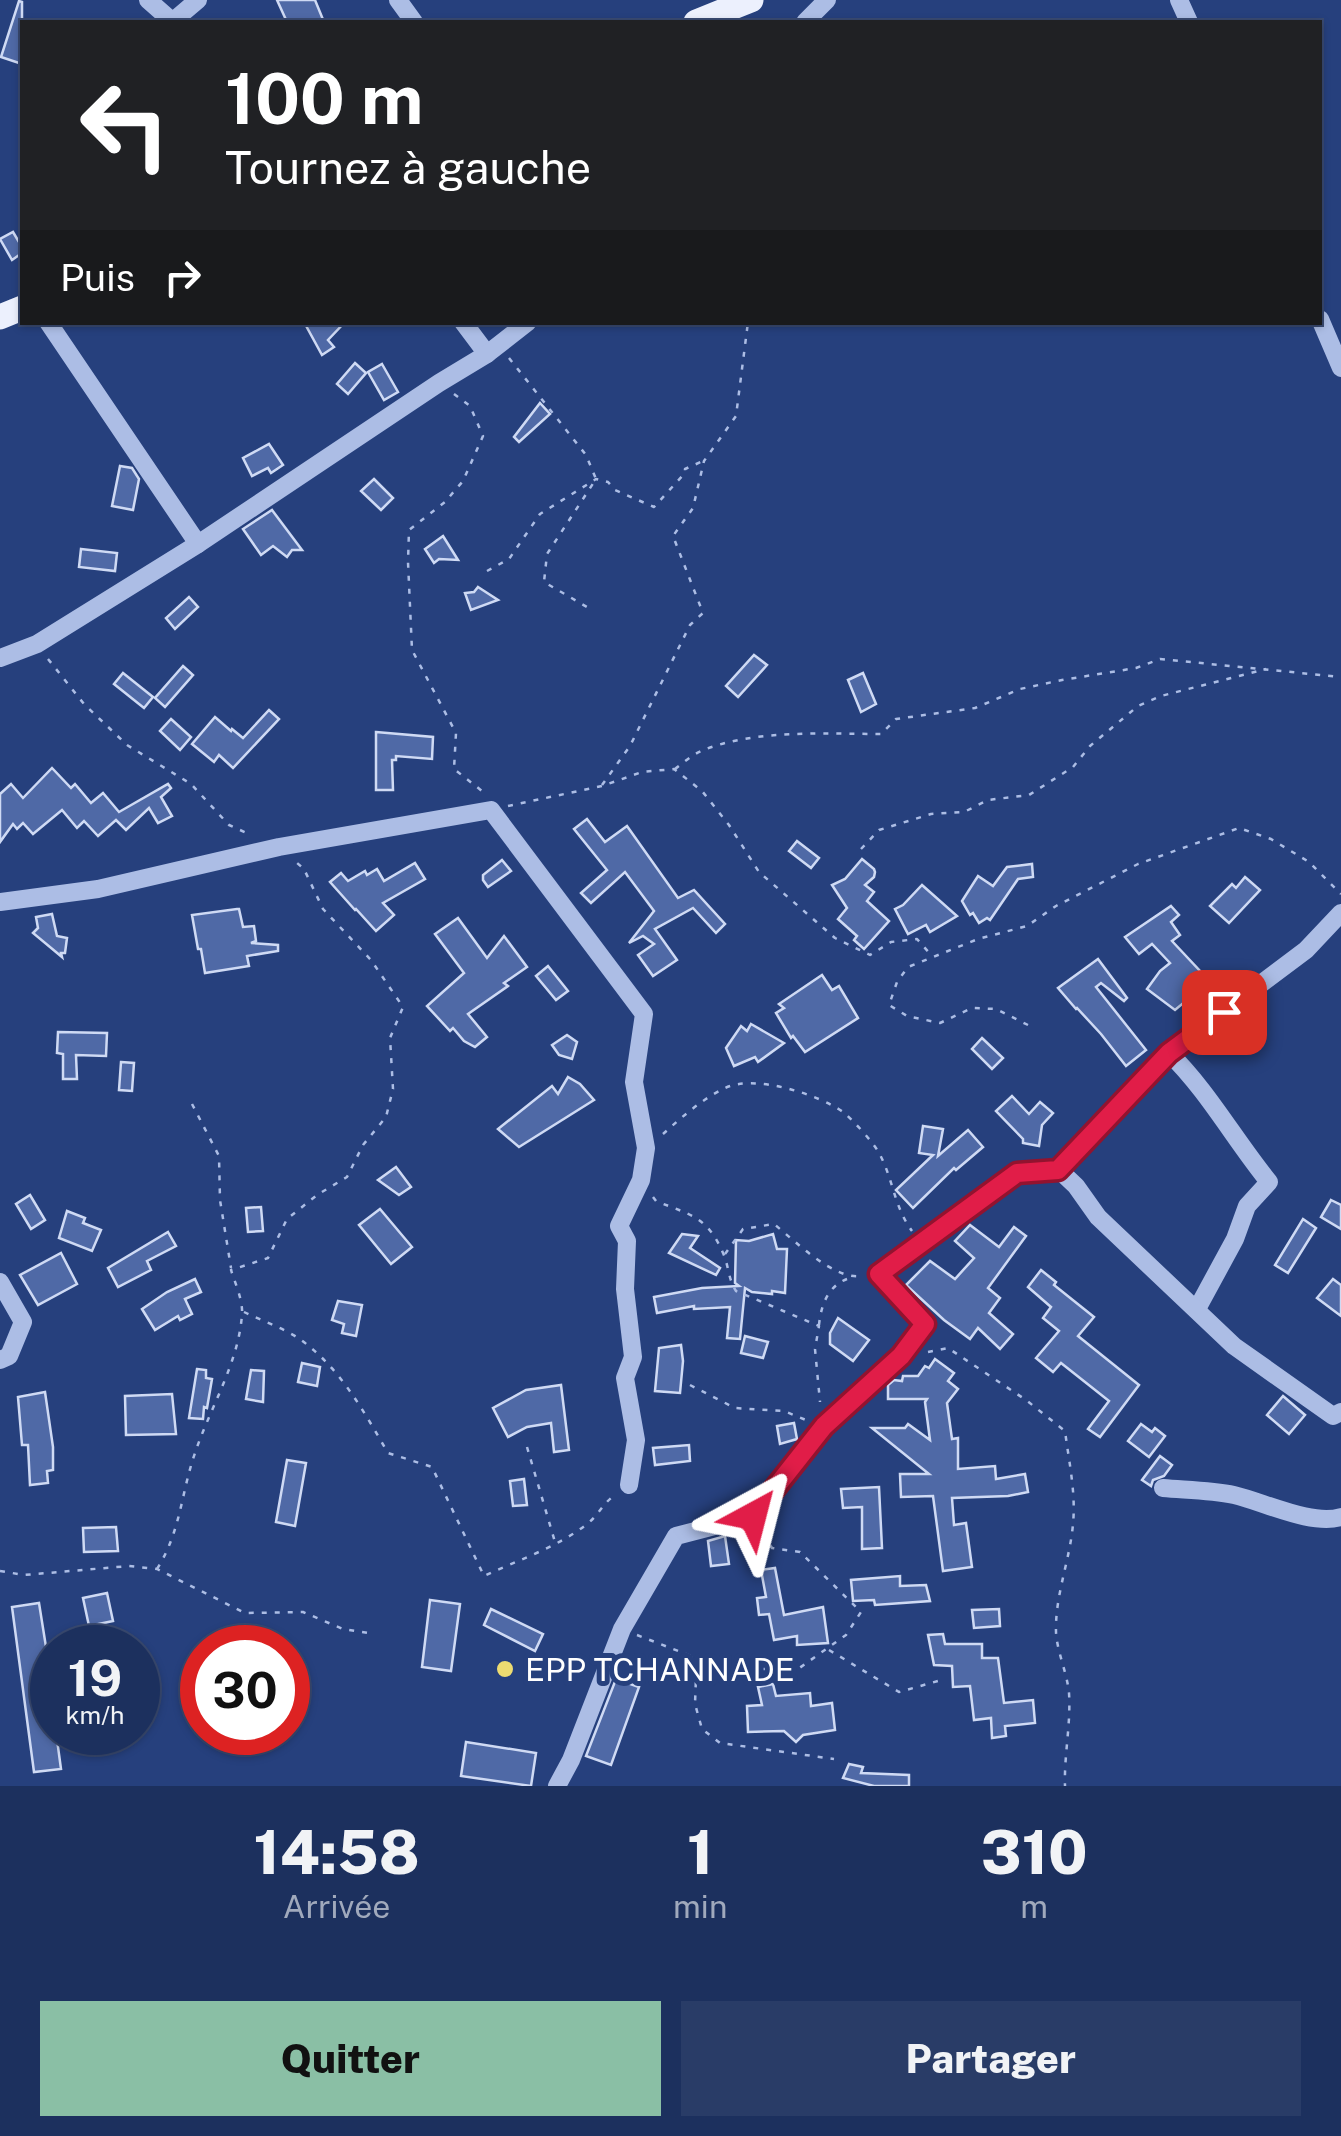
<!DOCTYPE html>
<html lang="fr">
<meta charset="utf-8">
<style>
body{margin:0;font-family:"Public Sans",sans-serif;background:#293c67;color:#f1f3f6;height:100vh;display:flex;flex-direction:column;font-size:38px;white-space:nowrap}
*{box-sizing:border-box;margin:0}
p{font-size:32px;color:#a0a9bc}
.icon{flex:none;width:55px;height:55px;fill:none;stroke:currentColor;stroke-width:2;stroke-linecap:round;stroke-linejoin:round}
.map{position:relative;height:1786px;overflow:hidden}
.drawer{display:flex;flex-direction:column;background:#1c305e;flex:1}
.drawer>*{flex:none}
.hud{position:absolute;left:20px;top:20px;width:1302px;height:305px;border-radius:0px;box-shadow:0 2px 8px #0004,0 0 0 2px #3a4b73;background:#202124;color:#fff;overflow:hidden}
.speed{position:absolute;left:30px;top:1625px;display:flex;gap:20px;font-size:50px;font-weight:700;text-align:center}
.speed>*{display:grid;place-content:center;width:130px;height:130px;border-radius:50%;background:#1c305e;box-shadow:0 2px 8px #0004,0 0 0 2px #3a4b73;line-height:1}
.speed small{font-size:25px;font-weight:400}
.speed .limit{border:15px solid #d22;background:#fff;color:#111}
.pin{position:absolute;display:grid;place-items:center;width:85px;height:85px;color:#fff;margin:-42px;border-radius:20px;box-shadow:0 5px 15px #0006}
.me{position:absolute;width:110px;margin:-55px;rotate:38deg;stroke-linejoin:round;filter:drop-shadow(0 0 8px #0008)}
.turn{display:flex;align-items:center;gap:35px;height:210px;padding:0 40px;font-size:45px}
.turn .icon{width:130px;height:130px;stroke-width:2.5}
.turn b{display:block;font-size:70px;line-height:85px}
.then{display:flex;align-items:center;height:95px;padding:0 40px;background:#0003;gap:20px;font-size:38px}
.eta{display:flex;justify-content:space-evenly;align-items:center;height:170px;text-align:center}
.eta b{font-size:60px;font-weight:800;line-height:70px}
.cta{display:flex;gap:20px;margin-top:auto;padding:20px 40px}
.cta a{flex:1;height:115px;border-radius:0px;background:#8abfa5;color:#111;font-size:40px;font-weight:800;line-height:115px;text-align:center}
.cta a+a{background:#293c67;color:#f1f3f6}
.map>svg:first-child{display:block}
.building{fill:#4f69a6;stroke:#cfdaf4;stroke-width:2.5}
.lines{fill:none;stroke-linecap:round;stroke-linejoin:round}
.path{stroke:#acbde5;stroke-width:2.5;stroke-dasharray:5 8;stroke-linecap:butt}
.minor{stroke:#acbde5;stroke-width:18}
.major{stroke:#ecf0fd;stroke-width:25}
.route-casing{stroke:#92132f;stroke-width:25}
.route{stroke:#e11d48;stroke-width:18}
.poi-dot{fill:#eddc71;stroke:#26407d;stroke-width:4}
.labels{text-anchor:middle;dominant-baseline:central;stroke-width:10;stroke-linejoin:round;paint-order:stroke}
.poi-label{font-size:32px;fill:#fff;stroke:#26407d;text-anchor:start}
</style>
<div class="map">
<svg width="1341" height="1786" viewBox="0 0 1341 1786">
<rect width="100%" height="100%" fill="#26407d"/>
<g class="building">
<path d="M 277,0 L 315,0 L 324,22 L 287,22 Z"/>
<path d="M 19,1 L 22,2 L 22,64 L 1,57 Z"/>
<path d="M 13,232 L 22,247 L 22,253 L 12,260 L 0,239 Z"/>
<path d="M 304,322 L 345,322 L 328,340 L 334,347 L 322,355 Z"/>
<path d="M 355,363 L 366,373 L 348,394 L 337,384 Z"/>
<path d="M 382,364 L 398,392 L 384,400 L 368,372 Z"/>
<path d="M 540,403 L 550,414 L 519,442 L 514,437 Z"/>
<path d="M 269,444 L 283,465 L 271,473 L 268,468 L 252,476 L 243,458 Z"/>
<path d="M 120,466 L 132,468 L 139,479 L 133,510 L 112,506 Z"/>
<path d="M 374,479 L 393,498 L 381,510 L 361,491 Z"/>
<path d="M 272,510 L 302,550 L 292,550 L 287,557 L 273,546 L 261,555 L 243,529 Z"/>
<path d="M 443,536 L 458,560 L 439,559 L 434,563 L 425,549 Z"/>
<path d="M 81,549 L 117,553 L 115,571 L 79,567 Z"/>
<path d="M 478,587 L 498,600 L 471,610 L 465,593 L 474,592 Z"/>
<path d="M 189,597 L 198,607 L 175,629 L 166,618 Z"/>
<path d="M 754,655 L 767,665 L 738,697 L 726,686 Z"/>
<path d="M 183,666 L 193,675 L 165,707 L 155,698 Z"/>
<path d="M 123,673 L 153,697 L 144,708 L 114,684 Z"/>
<path d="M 863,673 L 876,704 L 861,712 L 848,680 Z"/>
<path d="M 269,710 L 279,719 L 233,768 L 219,755 L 214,762 L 192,744 L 215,717 L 231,731 L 232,729 L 243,738 Z"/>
<path d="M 171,719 L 191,737 L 180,750 L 160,731 Z"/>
<path d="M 376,732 L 433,737 L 432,759 L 396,756 L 396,760 L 392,760 L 393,790 L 376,790 Z"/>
<path d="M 52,768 L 71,788 L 75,784 L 91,803 L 103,793 L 119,812 L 168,784 L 171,788 L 161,797 L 172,816 L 158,823 L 149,808 L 126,830 L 116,820 L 98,836 L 84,821 L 77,828 L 62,810 L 33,834 L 23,823 L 17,829 L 13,824 L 0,842 L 0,794 L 11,784 L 23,798 Z"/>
<path d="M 587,819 L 605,842 L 627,826 L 678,898 L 694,890 L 725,924 L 716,933 L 693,908 L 655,929 L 677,960 L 653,976 L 638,955 L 654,944 L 643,936 L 629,943 L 654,911 L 625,872 L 591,903 L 581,893 L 607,870 L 574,829 Z"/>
<path d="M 797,841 L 819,858 L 811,868 L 789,851 Z"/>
<path d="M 862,859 L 874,869 L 875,872 L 874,877 L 865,885 L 874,892 L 867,901 L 889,921 L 864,949 L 854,940 L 857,936 L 838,919 L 847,908 L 832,885 L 845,879 Z"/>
<path d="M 502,860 L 511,871 L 488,887 L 483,880 L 483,875 Z"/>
<path d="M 415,863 L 425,879 L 383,903 L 394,915 L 376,931 L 356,909 L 355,910 L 330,882 L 341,873 L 348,881 L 365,871 L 367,875 L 377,869 L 384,881 Z"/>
<path d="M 1032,864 L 1033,877 L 1018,879 L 990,920 L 987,918 L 979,923 L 973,913 L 970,915 L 962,901 L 978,876 L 993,886 L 1007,867 Z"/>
<path d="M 1245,877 L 1260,890 L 1229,923 L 1210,906 L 1232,884 L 1236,888 Z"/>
<path d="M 922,885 L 957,916 L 930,932 L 926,925 L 908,934 L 895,909 L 903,905 Z"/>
<path d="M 1171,906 L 1179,915 L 1171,922 L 1180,935 L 1172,941 L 1200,971 L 1185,985 L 1193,995 L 1175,1010 L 1147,989 L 1160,971 L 1170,963 L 1152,944 L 1139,954 L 1125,937 Z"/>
<path d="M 237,909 L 239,909 L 243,927 L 254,926 L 256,941 L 251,943 L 278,945 L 278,951 L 247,956 L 249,966 L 205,973 L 201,949 L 198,949 L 192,915 Z"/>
<path d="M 52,914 L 57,936 L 67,938 L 65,953 L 61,953 L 62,957 L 33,933 L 38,928 L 36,917 Z"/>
<path d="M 458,918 L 487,958 L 504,936 L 527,967 L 504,983 L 508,986 L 468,1014 L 487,1037 L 475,1047 L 464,1041 L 453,1028 L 450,1031 L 427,1006 L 464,973 L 435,934 Z"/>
<path d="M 1098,959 L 1127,998 L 1124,1001 L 1101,983 L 1096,987 L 1146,1050 L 1126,1066 L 1101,1034 L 1077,1008 L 1076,1009 L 1058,988 Z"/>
<path d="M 548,966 L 568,991 L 556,1000 L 536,976 Z"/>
<path d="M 822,975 L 832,990 L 839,986 L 858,1018 L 805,1052 L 793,1036 L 791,1038 L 776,1013 L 784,1008 L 779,1004 Z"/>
<path d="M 751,1024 L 784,1043 L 758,1062 L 755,1057 L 734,1066 L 726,1048 L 741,1026 L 747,1031 Z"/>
<path d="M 58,1032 L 107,1033 L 106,1056 L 76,1055 L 77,1079 L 63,1079 L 63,1054 L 57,1053 Z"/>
<path d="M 567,1035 L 577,1042 L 572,1059 L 559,1055 L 552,1045 Z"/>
<path d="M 982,1038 L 1003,1058 L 992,1069 L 972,1049 Z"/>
<path d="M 121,1062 L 134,1063 L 132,1091 L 119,1090 Z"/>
<path d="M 568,1077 L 580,1084 L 594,1100 L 519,1147 L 498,1129 L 552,1086 L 558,1094 Z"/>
<path d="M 1012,1096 L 1029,1114 L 1040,1102 L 1053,1113 L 1042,1125 L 1039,1146 L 1023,1143 L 1023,1139 L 996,1111 Z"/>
<path d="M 923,1126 L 943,1129 L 938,1156 L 968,1130 L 983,1147 L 956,1170 L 954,1168 L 913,1208 L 896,1190 L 933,1155 L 919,1153 Z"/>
<path d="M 396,1167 L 411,1187 L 399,1195 L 378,1180 Z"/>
<path d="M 30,1195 L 45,1220 L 31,1229 L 16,1204 Z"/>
<path d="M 1331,1200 L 1341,1205 L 1341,1229 L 1321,1217 Z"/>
<path d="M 261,1207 L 263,1231 L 248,1232 L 246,1208 Z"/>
<path d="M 380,1209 L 412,1247 L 391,1264 L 359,1225 Z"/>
<path d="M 67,1211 L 85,1218 L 83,1223 L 101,1230 L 92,1251 L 59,1238 Z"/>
<path d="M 1303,1219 L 1316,1228 L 1288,1273 L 1275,1265 Z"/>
<path d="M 970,1225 L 999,1247 L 1014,1227 L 1026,1236 L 988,1288 L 1000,1298 L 989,1313 L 1013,1334 L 1000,1349 L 978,1328 L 970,1339 L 944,1320 L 906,1285 L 930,1261 L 955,1279 L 974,1258 L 955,1241 Z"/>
<path d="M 168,1232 L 176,1246 L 147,1261 L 151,1270 L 118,1287 L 108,1268 Z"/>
<path d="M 682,1234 L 698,1236 L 690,1248 L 720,1268 L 716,1275 L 669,1253 Z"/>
<path d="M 773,1234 L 777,1249 L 787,1249 L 785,1293 L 772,1291 L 772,1294 L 752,1292 L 745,1288 L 740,1339 L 727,1338 L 730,1307 L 694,1309 L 694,1306 L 657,1313 L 654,1297 L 702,1288 L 739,1286 L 735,1283 L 736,1240 L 749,1241 Z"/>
<path d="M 61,1253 L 77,1284 L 38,1305 L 20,1275 Z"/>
<path d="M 1041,1270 L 1056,1282 L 1054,1285 L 1094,1317 L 1078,1336 L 1139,1385 L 1100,1437 L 1088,1429 L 1109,1401 L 1061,1363 L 1053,1372 L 1036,1358 L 1059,1331 L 1043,1318 L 1051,1307 L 1028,1287 Z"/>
<path d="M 195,1279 L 201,1292 L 185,1299 L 192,1314 L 180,1320 L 178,1316 L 155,1330 L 142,1309 L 167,1292 Z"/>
<path d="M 1333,1279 L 1341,1285 L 1341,1316 L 1317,1298 Z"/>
<path d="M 338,1301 L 362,1305 L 356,1336 L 342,1333 L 344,1324 L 332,1320 Z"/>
<path d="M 838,1318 L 869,1340 L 853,1361 L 830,1344 L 830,1333 Z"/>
<path d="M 745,1336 L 768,1342 L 763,1358 L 741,1353 Z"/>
<path d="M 681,1345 L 683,1361 L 680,1393 L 655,1391 L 659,1348 Z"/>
<path d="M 935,1359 L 954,1373 L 948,1381 L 958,1389 L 947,1403 L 952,1439 L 958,1438 L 958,1469 L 995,1466 L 996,1479 L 1025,1474 L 1028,1492 L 1008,1496 L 952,1498 L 954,1525 L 966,1523 L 972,1567 L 943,1571 L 933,1496 L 901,1497 L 900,1474 L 929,1474 L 872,1428 L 905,1428 L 908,1424 L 930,1440 L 925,1402 L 927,1399 L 888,1399 L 888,1385 L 894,1380 L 902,1381 L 903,1376 L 918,1376 L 925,1366 L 929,1368 Z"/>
<path d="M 302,1363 L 320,1367 L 317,1386 L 298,1382 Z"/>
<path d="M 197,1369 L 206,1370 L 206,1378 L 212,1379 L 207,1408 L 204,1407 L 203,1419 L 189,1418 Z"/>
<path d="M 251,1370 L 264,1371 L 263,1402 L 246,1399 Z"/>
<path d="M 561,1385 L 569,1450 L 554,1452 L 551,1423 L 527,1427 L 508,1437 L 493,1408 L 526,1390 Z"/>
<path d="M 45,1392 L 53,1447 L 53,1470 L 47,1471 L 48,1483 L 30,1485 L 28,1445 L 22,1445 L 18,1397 Z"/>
<path d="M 172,1394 L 176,1434 L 126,1435 L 125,1396 Z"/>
<path d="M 1283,1396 L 1305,1415 L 1289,1434 L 1267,1415 Z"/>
<path d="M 794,1423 L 797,1439 L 780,1444 L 777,1426 Z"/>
<path d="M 1141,1424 L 1152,1432 L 1155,1428 L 1165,1436 L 1149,1457 L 1128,1441 Z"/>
<path d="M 689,1445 L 690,1461 L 655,1465 L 653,1448 Z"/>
<path d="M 1160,1456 L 1172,1465 L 1164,1476 L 1153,1480 L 1151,1486 L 1142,1480 Z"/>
<path d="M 287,1460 L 306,1463 L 295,1526 L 276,1522 Z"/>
<path d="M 524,1479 L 527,1505 L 513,1506 L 510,1481 Z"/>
<path d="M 879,1487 L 882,1548 L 862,1549 L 862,1507 L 843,1508 L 841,1489 Z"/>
<path d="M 116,1527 L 118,1551 L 84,1552 L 83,1528 Z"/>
<path d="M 725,1536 L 729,1564 L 711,1566 L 708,1541 Z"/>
<path d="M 775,1568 L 784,1615 L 823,1607 L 828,1643 L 797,1645 L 797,1636 L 774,1640 L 769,1614 L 759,1615 L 757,1598 L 766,1597 L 761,1570 Z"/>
<path d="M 900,1576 L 900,1586 L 926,1585 L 930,1601 L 875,1605 L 874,1600 L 853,1601 L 851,1580 Z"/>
<path d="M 107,1593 L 113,1621 L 89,1626 L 83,1598 Z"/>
<path d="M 430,1600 L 460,1604 L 451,1671 L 422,1667 Z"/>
<path d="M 39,1603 L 50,1672 L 48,1672 L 52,1707 L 52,1732 L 56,1732 L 61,1769 L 34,1772 L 12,1607 Z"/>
<path d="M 491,1609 L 543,1634 L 535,1651 L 484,1625 Z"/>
<path d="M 999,1609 L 1000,1626 L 974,1628 L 972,1610 Z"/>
<path d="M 943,1634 L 945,1644 L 982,1644 L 982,1658 L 998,1658 L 1004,1703 L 1033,1700 L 1035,1723 L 1005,1726 L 1006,1736 L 992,1738 L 991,1718 L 974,1720 L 970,1686 L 953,1687 L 952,1666 L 934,1665 L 928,1635 Z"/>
<path d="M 616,1679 L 639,1687 L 611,1765 L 586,1756 Z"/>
<path d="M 773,1684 L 776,1696 L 810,1693 L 811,1706 L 832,1703 L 835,1730 L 803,1735 L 796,1742 L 784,1731 L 748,1732 L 747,1706 L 762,1705 L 758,1687 Z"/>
<path d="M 466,1742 L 536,1753 L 531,1786 L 461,1776 Z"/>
<path d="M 849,1764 L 863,1767 L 861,1773 L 909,1775 L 909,1786 L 874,1786 L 843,1778 Z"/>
</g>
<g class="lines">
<g class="path">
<path d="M 509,358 L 586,455 L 596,479 L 547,554 L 544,582 L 587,607"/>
<path d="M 454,394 L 470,406 L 483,436 L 463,481 L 445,502 L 409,530 L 408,562 L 412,650 L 456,733 L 454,769 L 482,791 L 485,795"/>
<path d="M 487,571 L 509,559 L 540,514 L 596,479 L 608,482 L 615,490 L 654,507 L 685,473 L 685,469 L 703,461"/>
<path d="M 48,659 L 84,704 L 127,745 L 191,784 L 229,825 L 251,835"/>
<path d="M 675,769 C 683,763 692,755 701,751 C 754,729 825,734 881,734 L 896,719 L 975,708 L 1020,689 L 1062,680 L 1136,668 L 1160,659 L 1341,677"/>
<path d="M 602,785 L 630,746 L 690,625 L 703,613 L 673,536 L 693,508 L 704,461 L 736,416 L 748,322"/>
<path d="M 508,806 L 602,786 L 642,772 L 674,769 L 702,791 L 729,825 L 759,872 L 835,938 L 870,955 L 891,942 L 917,939 L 932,956"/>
<path d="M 861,849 L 879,830 L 931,814 L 964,812 L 988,800 L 1029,795 L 1073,767 L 1090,746 L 1138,706 L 1161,696 L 1266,669"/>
<path d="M 1028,1025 L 996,1009 L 972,1008 L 940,1023 L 907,1016 L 889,1005 L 897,982 L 908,967 L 978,939 L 1027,926 L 1056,906 L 1138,864 L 1239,828 L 1271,839 L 1309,862 L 1341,894"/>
<path d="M 192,1104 L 219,1156 L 220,1200 L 231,1268"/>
<path d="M 663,1134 C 682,1117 702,1099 725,1088 C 754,1074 818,1094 843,1112 C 853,1120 873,1142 879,1153 C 893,1178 894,1207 912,1231"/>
<path d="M 653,1197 L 656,1201 C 690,1215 707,1216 723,1253 C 729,1266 728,1279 736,1291 L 819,1326 L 815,1349 L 820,1402"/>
<path d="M 725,1254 L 743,1229 L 774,1224 C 795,1241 834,1280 861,1276"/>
<path d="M 244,1312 C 262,1321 284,1328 301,1340 C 341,1369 364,1412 388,1453 L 432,1467 L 484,1576 C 518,1560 558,1547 587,1524 C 598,1516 603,1503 615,1495"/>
<path d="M 819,1325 C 821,1304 829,1284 850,1278"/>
<path d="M 928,1352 L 948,1348 L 1026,1400 L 1065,1431 C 1069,1462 1076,1493 1073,1524 C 1070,1560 1055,1595 1056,1632 C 1057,1652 1067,1672 1069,1693 C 1071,1724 1064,1755 1065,1786"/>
<path d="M 690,1385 L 735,1408 L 784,1411 L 806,1420"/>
<path d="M 527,1447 L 555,1542"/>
<path d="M 157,1569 C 181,1531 181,1493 195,1453 C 210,1408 239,1362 242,1314 C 243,1300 235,1283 231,1270 L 268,1258 L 287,1219 L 317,1195 L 347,1177 L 363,1145 L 386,1117 L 393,1089 L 390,1038 L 403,1007 L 371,960 L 323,909 L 304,869 L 296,862"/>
<path d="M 0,1571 L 24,1575 L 129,1566 L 157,1569 L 245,1613 L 303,1612 L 343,1629 L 369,1633"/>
<path d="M 637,1635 L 691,1656 L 758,1669 L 798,1669 L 846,1635 L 861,1612 L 800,1552 L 772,1548 L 761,1530"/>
<path d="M 829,1650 L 899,1692 L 938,1681"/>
<path d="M 691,1657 L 696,1677 L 695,1704 L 702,1729 L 720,1743 L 834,1759"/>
</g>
<g class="minor">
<path d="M 148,0 L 173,22"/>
<path d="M 398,0 L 414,22"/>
<path d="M 1179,0 L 1189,22"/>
<path d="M 172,22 L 198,0"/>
<path d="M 805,22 L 827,0"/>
<path d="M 1320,319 L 1341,368"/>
<path d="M 48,322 L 198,544"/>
<path d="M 463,322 L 487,354"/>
<path d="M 0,658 L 37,644 L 198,544 L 439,383 L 487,354 L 528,322"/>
<path d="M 0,902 L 98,889 L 279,847 L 491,810 L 644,1014 L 634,1082 L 646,1148 L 641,1180 L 619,1226 L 627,1241 L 625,1289 L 633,1357 L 625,1378 L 636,1440 L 629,1485"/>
<path d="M 1169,1053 C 1208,1091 1234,1139 1269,1182 L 1247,1206 L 1235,1239 L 1197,1309"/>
<path d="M 1058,1169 L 1076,1186 L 1098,1217 L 1234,1346 L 1333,1416 L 1341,1412"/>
<path d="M 0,1282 L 23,1322 L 9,1356 L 0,1360"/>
<path d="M 1163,1488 C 1186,1490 1211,1490 1234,1495 C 1264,1502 1312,1526 1341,1517"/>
<path d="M 557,1786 L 571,1760 L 622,1629 L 676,1536 L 753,1516 L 823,1426 L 901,1357 L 925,1324 L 879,1274 L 1017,1173 L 1058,1169 L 1169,1053 L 1306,950 L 1341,913"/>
</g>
<g class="major">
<path d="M 696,22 L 751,0"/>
<path d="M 0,317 L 22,308"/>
</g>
</g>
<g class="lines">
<g class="route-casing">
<path id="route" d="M 753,1516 L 824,1426 L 901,1356 L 925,1324 L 879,1274 L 1017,1173 L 1058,1170 L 1169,1053 L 1224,1012"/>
</g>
<use href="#route" class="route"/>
</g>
<circle class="poi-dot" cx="505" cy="1669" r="10"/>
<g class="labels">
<g class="poi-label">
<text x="525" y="1669">EPP TCHANNADE</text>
</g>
</g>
</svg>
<div class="speed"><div>19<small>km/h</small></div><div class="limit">30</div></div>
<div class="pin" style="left:1224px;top:1012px;background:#d93025"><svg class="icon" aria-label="arrive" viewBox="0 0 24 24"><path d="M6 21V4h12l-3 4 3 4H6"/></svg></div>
<svg class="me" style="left:753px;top:1516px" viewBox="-20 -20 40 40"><path d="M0-17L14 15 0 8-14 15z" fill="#e11d48" stroke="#fff" stroke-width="4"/></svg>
<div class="hud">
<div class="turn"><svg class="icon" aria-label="left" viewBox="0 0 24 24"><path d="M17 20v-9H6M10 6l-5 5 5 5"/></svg><div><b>100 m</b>Tournez à gauche</div></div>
<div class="then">Puis<svg class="icon" aria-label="right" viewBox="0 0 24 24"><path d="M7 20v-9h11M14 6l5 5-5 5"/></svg></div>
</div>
</div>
<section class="drawer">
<div class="eta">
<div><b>14:58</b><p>Arrivée</p></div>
<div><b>1</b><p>min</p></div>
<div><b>310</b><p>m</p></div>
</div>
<div class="cta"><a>Quitter</a><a>Partager</a></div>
</section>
